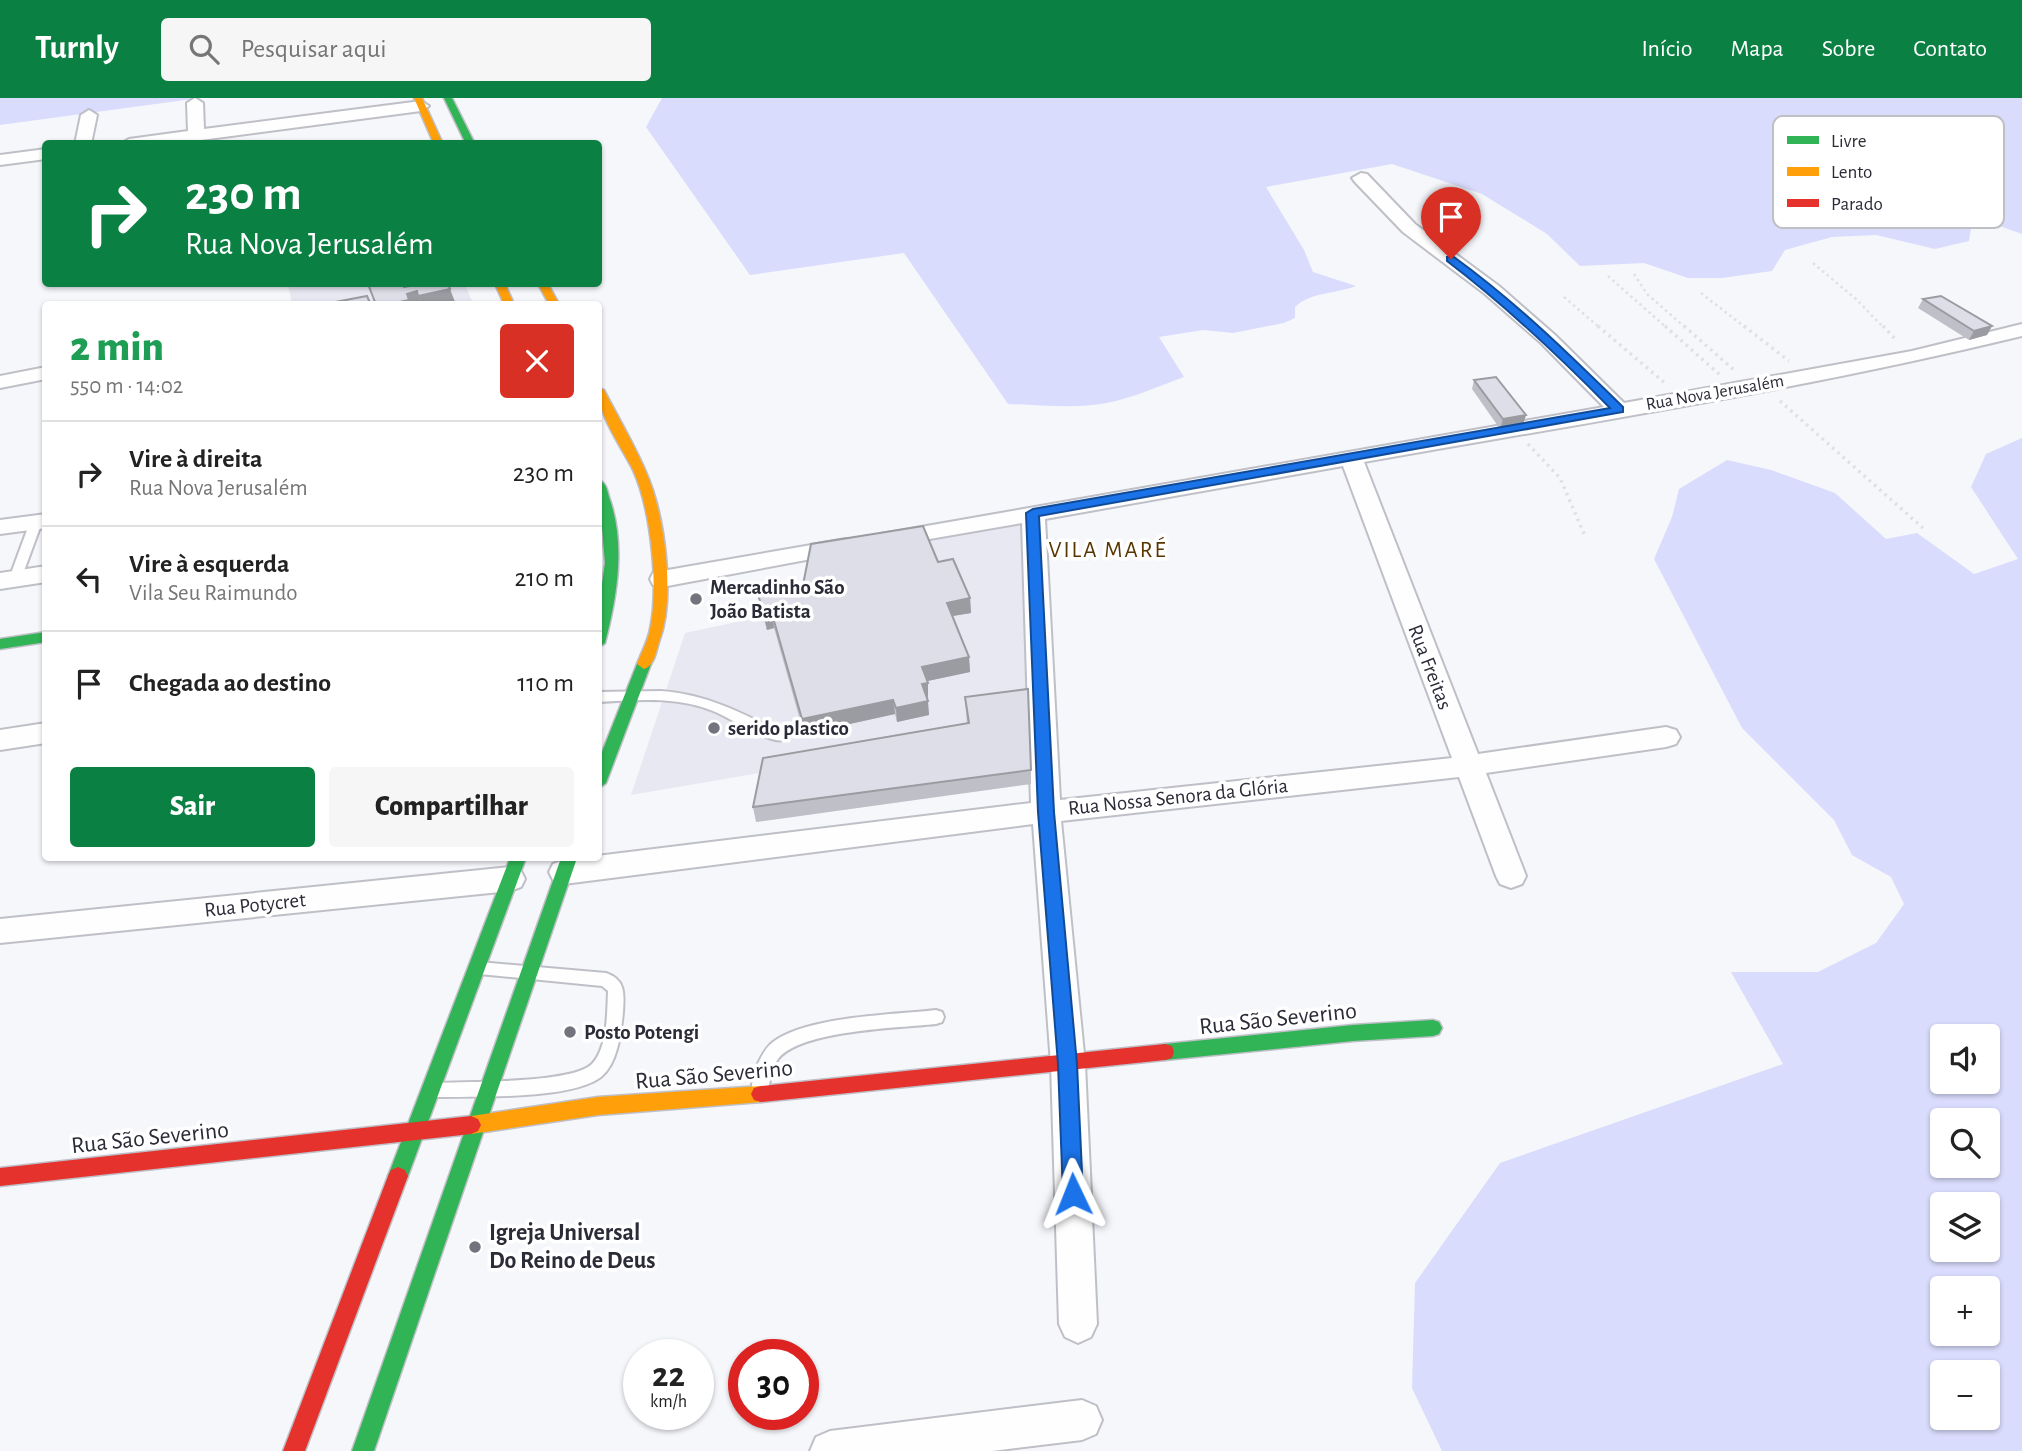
<!DOCTYPE html>
<html lang="pt">
<meta charset="utf-8">
<style>
body{margin:0;font-family:"Alegreya Sans",sans-serif;background:#f6f6f6;color:#222;height:100vh;display:flex;flex-direction:column;font-size:26px;white-space:nowrap}
*{box-sizing:border-box;margin:0}
p{font-size:23px;color:#767676}
.icon{flex:none;width:38px;height:38px;fill:none;stroke:currentColor;stroke-width:2;stroke-linecap:round;stroke-linejoin:round}
.map{position:relative;flex:1;overflow:hidden}
.sheet{position:absolute;left:42px;top:203px;width:560px;height:560px;display:flex;flex-direction:column;background:#fff;border-radius:7px;box-shadow:0 2px 5px #0004}
.sheet>*{flex:none}
.hud{position:absolute;left:42px;top:42px;width:560px;height:147px;border-radius:7px;box-shadow:0 2px 5px #0004;background:#0b8043;color:#fff;overflow:hidden}
.tools{position:absolute;left:1930px;top:926px;display:grid;gap:14px}
.tools a{display:grid;place-items:center;width:70px;height:70px;border-radius:7px;background:#fff;box-shadow:0 2px 5px #0004;font-size:35px}
.speed{position:absolute;left:623px;top:1241px;display:flex;gap:14px;font-size:35px;font-weight:700;text-align:center}
.speed>*{display:grid;place-content:center;width:91px;height:91px;border-radius:50%;background:#fff;box-shadow:0 2px 5px #0004;line-height:1}
.speed small{font-size:18px;font-weight:400}
.speed .limit{border:10px solid #d22;background:#fff;color:#111}
.pin{position:absolute;display:grid;place-items:center;width:60px;height:60px;color:#fff;margin:-72px -30px;border-radius:50% 50% 50% 0;rotate:-45deg;box-shadow:0 0 7px #0007}
.pin .icon{rotate:45deg}
.me{position:absolute;width:77px;margin:-38px;rotate:358deg;stroke-linejoin:round;filter:drop-shadow(0 0 5px #0008)}
.turn{display:flex;align-items:center;gap:24px;height:147px;padding:0 28px;font-size:32px}
.turn .icon{width:91px;height:91px;stroke-width:2.5}
.turn b{display:block;font-size:49px;line-height:60px}
.round{display:grid;place-items:center;flex:none;width:74px;height:74px;border-radius:7px;background:#f6f6f6}
.summary{display:flex;align-items:center;justify-content:space-between;height:119px;padding:0 28px}
h1{font-size:42px;font-weight:800;line-height:52px;color:#1e9e55}
.cta{display:flex;gap:14px;margin-top:auto;padding:14px 28px}
.cta a{flex:1;height:80px;border-radius:7px;background:#0b8043;color:#fff;font-size:28px;font-weight:800;line-height:80px;text-align:center}
.cta a+a{background:#f6f6f6;color:#222}
ul{padding:0;list-style:none}
li{display:flex;align-items:center;gap:21px;height:105px;padding:0 28px;border-top:2px solid #e0e0e0}
li div{flex:1}
li b{display:block;font-size:26px}
li em{font-style:normal}
header{display:flex;align-items:center;gap:42px;box-sizing:border-box;height:98px;padding:0 35px;background:#0b8043;color:#fff}
header strong{font-size:33px}
nav{display:flex;gap:38px;margin-inline-start:auto;font-size:24px}
.search{width:490px;height:63px;background:#f6f6f6;display:flex;align-items:center;gap:18px;box-sizing:border-box;padding:0 24px;border-radius:7px;color:#767676;font-size:26px}
.map>svg:first-child{display:block}
.built{fill:#e7e8f2}
.green{fill:#d9dcfc;fill-rule:evenodd}
.lines{fill:none;stroke-linecap:round;stroke-linejoin:round}
.lane-casing{stroke:#bfbfc7;stroke-width:4}
.street-casing{stroke:#bfbfc7;stroke-width:4}
.fast-casing{stroke:#bfbfc7;stroke-width:3}
.slow-casing{stroke:#bfbfc7;stroke-width:3}
.jam-casing{stroke:#bfbfc7;stroke-width:3}
.path-far1{stroke:#e0e0e2;stroke-width:2.5;stroke-dasharray:2.5 3.5;stroke-linecap:butt}
.path{stroke:#e0e0e2;stroke-width:3.5;stroke-dasharray:2.5 4.5;stroke-linecap:butt}
.lane{fill:#fefefe;fill-rule:evenodd}
.street{fill:#fefefe;fill-rule:evenodd}
.fast{fill:#30b455;fill-rule:evenodd}
.slow{fill:#ff9f0a;fill-rule:evenodd}
.jam{fill:#e5322d;fill-rule:evenodd}
.wall{fill:#bebfc7}
.shaded-wall{fill:#9b9ba2}
.building{fill:#dddee7;stroke:#9b9ba2;stroke-width:2}
.route{fill:#1a73e8;stroke:#114b97;stroke-width:2}
.poi-dot{fill:#72737c;stroke:#fff;stroke-width:2.5}
.labels{text-anchor:middle;dominant-baseline:central;stroke-width:7;stroke-linejoin:round;paint-order:stroke}
.far-street-label{font-size:18px;fill:#2b2c37;stroke:#fff}
.poi-label{font-size:21px;font-weight:bold;fill:#2b2c37;stroke:#fff;text-anchor:start}
.street-label{font-size:21px;fill:#2b2c37;stroke:#fff}
.neighbourhood-label{font-size:23px;letter-spacing:2px;fill:#583600;stroke:#fff}
.near-street-label{font-size:24px;fill:#2b2c37;stroke:#fff}
.near-poi-label{font-size:24px;font-weight:bold;fill:#2b2c37;stroke:#fff;text-anchor:start}
.key{fill:#fff;stroke:#bfc0c3;stroke-width:2}
.key-label{font-size:19px;fill:#2b2c37}
</style>
<header>
<strong>Turnly</strong>
<div class="search"><svg class="icon" aria-label="search" viewBox="0 0 24 24"><circle cx="10" cy="10" r="6"/><path d="M15 15l6 6"/></svg>Pesquisar aqui</div>
<nav><a>Início</a><a>Mapa</a><a>Sobre</a><a>Contato</a></nav>
</header>
<div class="map">
<svg width="2022" height="1353" viewBox="0 0 2022 1353">
<rect width="100%" height="100%" fill="#f6f7fb"/>
<g class="built">
<path d="M 288,186 L 465,186 L 473,206 L 292,206 Z"/>
<path d="M 1021,425 L 1031,686 L 756,724 L 765,674 L 631,697 L 685,535 L 760,519 L 761,510 L 804,502 L 813,460 Z"/>
</g>
<g class="green">
<path d="M 0,0 L 200,0 L 0,27 Z"/>
<path d="M 662,0 L 2022,0 L 2022,136 L 1991,125 L 1971,130 L 1969,143 L 1935,151 L 1876,137 L 1832,139 L 1785,152 L 1772,173 L 1722,180 L 1688,180 L 1644,165 L 1580,168 L 1547,136 L 1482,96 L 1392,66 L 1266,89 L 1304,152 L 1313,174 L 1356,188 C 1336,196 1310,194 1295,209 L 1295,220 L 1284,225 L 1233,235 L 1203,232 L 1159,239 L 1184,279 C 1159,288 1133,300 1107,305 C 1075,311 1041,307 1008,306 L 904,155 L 750,177 L 646,29 Z"/>
<path d="M 2022,340 L 2022,1353 L 1442,1353 L 1412,1290 L 1415,1185 L 1500,1065 L 1783,966 L 1731,874 L 1818,874 L 1876,845 L 1904,806 L 1891,779 L 1852,757 L 1834,722 L 1742,630 L 1654,461 L 1672,419 L 1679,391 L 1727,362 L 1771,372 L 1835,395 L 1886,441 L 1917,435 L 1974,476 L 2018,461 L 1971,389 L 1986,356 ZM 1942,938 L 1988,938 L 1988,984 L 1942,984 ZM 1942,1022 L 1988,1022 L 1988,1068 L 1942,1068 ZM 1942,1106 L 1988,1106 L 1988,1152 L 1942,1152 ZM 1942,1190 L 1988,1190 L 1988,1236 L 1942,1236 ZM 1942,1274 L 1988,1274 L 1988,1320 L 1942,1320 Z"/>
</g>
<g class="lines">
<g class="lane-casing">
<g id="lane">
<path d="M 36,420 L 42,424 L 21,481 L 15,485 L 11,484 L 9,481 L 30,424 Z"/>
<path d="M 661,593 C 706,596 743,615 783,636 L 785,639 L 783,642 C 769,646 729,619 713,613 C 676,598 637,602 598,604 L 598,594 Z"/>
<path d="M 479,864 L 606,875 C 626,882 624,896 623,914 C 621,934 618,965 601,979 C 571,1002 476,998 437,999 L 431,997 L 429,992 L 431,987 L 437,985 C 467,983 572,986 592,966 C 608,949 607,915 608,893 L 602,888 L 479,876 L 473,875 L 471,870 L 473,865 Z"/>
<path d="M 936,912 L 942,914 L 944,919 L 942,924 L 936,926 C 899,930 801,932 778,961 C 770,971 771,985 766,996 L 760,998 L 754,996 C 750,988 753,979 756,970 C 760,961 765,950 773,944 C 808,918 893,917 936,912 Z"/>
</g>
</g>
<g class="street-casing">
<g id="street">
<path d="M 195,0 L 203,5 L 204,31 L 421,3 L 429,8 L 421,13 L 171,46 L 121,46 L 129,41 L 188,33 L 187,5 Z"/>
<path d="M 89,12 L 97,17 L 91,46 L 75,46 L 81,17 Z"/>
<path d="M 46,51 L 46,61 L 0,67 L 0,57 Z"/>
<path d="M 1361,75 L 1367,76 L 1415,126 L 1499,188 L 1555,237 L 1624,305 L 1912,253 L 2022,226 L 2022,238 C 1805,291 1584,325 1364,364 L 1478,656 L 1666,629 L 1676,632 L 1680,639 L 1676,646 L 1666,649 L 1486,675 L 1526,778 L 1522,786 L 1511,790 L 1500,786 L 1496,778 L 1459,679 L 1061,723 L 1085,966 L 1097,1226 L 1091,1239 L 1078,1245 L 1065,1239 L 1059,1226 L 1051,966 L 1033,726 L 564,786 L 553,782 L 549,774 L 553,766 L 564,762 L 1031,705 L 1022,425 L 889,448 L 881,446 L 877,441 L 881,436 L 1604,309 L 1541,245 L 1485,196 L 1403,134 L 1355,84 L 1352,80 ZM 1343,368 L 1452,660 L 1060,702 L 1045,421 Z"/>
<path d="M 46,269 L 46,281 L 0,290 L 0,278 Z"/>
<path d="M 46,416 L 46,430 L 0,436 L 0,422 Z"/>
<path d="M 846,441 L 854,443 L 858,448 L 854,453 L 662,489 L 653,487 L 650,481 L 653,475 L 662,473 Z"/>
<path d="M 46,468 L 46,484 L 0,491 L 0,475 Z"/>
<path d="M 46,625 L 46,645 L 0,652 L 0,632 Z"/>
<path d="M 510,769 L 521,773 L 525,781 L 521,789 L 510,793 L 0,845 L 0,821 Z"/>
<path d="M 1082,1302 L 1096,1308 L 1102,1322 L 1096,1336 L 1082,1342 L 992,1353 L 810,1353 L 816,1339 L 830,1333 Z"/>
</g>
</g>
<g class="fast-casing">
<g id="fast">
<path d="M 444,0 L 452,0 L 475,46 L 466,46 Z"/>
<path d="M 598,381 C 606,385 607,391 609,399 C 626,446 617,498 605,545 L 598,550 L 598,514 L 605,465 Z"/>
<path d="M 46,534 L 46,544 L 0,551 L 0,541 Z"/>
<path d="M 644,561 L 651,566 L 606,685 L 598,691 L 598,664 L 637,566 Z"/>
<path d="M 510,760 L 526,760 L 408,1078 L 405,1084 L 398,1087 L 391,1084 L 388,1078 Z"/>
<path d="M 561,760 L 577,760 L 374,1353 L 352,1353 Z"/>
<path d="M 1433,922 L 1439,924 L 1442,930 L 1439,936 L 1433,938 L 1353,943 L 1165,962 L 1158,960 L 1156,954 L 1158,948 L 1165,946 L 1353,927 Z"/>
</g>
</g>
<g class="slow-casing">
<g id="slow">
<path d="M 414,0 L 422,0 L 443,46 L 434,46 Z"/>
<path d="M 495,186 L 505,186 L 514,206 L 504,206 Z"/>
<path d="M 538,186 L 548,186 L 559,206 L 549,206 Z"/>
<path d="M 598,289 L 604,292 C 618,319 634,346 646,374 C 665,417 676,500 659,544 C 656,554 654,568 644,571 L 637,566 C 641,555 648,543 650,531 C 659,489 651,411 633,372 C 620,346 598,318 598,289 Z"/>
<path d="M 761,988 L 768,990 L 771,996 L 768,1002 L 761,1004 L 598,1017 L 471,1036 L 464,1033 L 461,1027 L 464,1021 L 471,1018 L 598,999 Z"/>
</g>
</g>
<g class="jam-casing">
<g id="jam">
<path d="M 1165,946 L 1172,948 L 1174,954 L 1172,960 L 1165,962 L 761,1004 L 754,1002 L 751,996 L 754,990 L 761,988 Z"/>
<path d="M 471,1018 L 478,1021 L 481,1027 L 478,1033 L 471,1036 L 0,1088 L 0,1070 Z"/>
<path d="M 398,1069 L 405,1072 L 408,1078 L 305,1353 L 283,1353 L 388,1078 L 391,1072 Z"/>
</g>
</g>
<g class="path-far1">
<path d="M 1813,165 L 1856,201 L 1884,230"/>
<path d="M 1634,176 L 1647,196 L 1686,230"/>
<path d="M 1608,178 L 1667,230"/>
<path d="M 1701,195 L 1746,230"/>
<path d="M 1564,199 L 1600,230"/>
</g>
<g class="path">
<path d="M 1598,228 L 1666,286"/>
<path d="M 1665,228 L 1720,277"/>
<path d="M 1684,228 L 1734,272"/>
<path d="M 1744,228 L 1789,263"/>
<path d="M 1883,228 L 1897,243"/>
<path d="M 1780,303 L 1923,430"/>
<path d="M 1528,346 L 1560,380 L 1585,438"/>
</g>
<use href="#lane" class="lane"/>
<use href="#street" class="street"/>
<use href="#fast" class="fast"/>
<use href="#slow" class="slow"/>
<use href="#jam" class="jam"/>
</g>
<g class="wall">
<path d="M 1923,201 L 1992,228 L 1987,237 L 1969,242 L 1918,210 Z"/>
<path d="M 1474,282 L 1523,327 L 1500,331 L 1472,291 Z"/>
<path d="M 938,464 L 970,500 L 971,515 L 952,518 L 969,559 L 970,574 L 927,583 L 928,599 L 927,600 L 929,617 L 897,624 L 895,616 L 804,636 L 774,530 L 767,532 L 761,510 L 758,496 Z"/>
<path d="M 965,599 L 1031,672 L 1031,686 L 756,724 L 753,709 L 967,626 Z"/>
</g>
<g class="shaded-wall">
<path d="M 450,191 L 455,204 L 444,206 L 421,206 L 418,198 Z"/>
<path d="M 417,193 L 421,206 L 401,206 L 400,204 L 407,196 Z"/>
<path d="M 1992,228 L 1987,237 L 1969,242 L 1974,233 Z"/>
<path d="M 1526,317 L 1523,327 L 1500,331 L 1503,321 Z"/>
<path d="M 970,500 L 971,515 L 947,519 L 947,505 Z"/>
<path d="M 772,516 L 774,530 L 767,532 L 764,518 Z"/>
<path d="M 969,559 L 970,574 L 923,584 L 922,569 Z"/>
<path d="M 928,585 L 928,599 L 923,601 L 922,586 Z"/>
<path d="M 893,602 L 895,616 L 804,636 L 802,621 Z"/>
<path d="M 928,603 L 929,617 L 897,624 L 896,610 Z"/>
</g>
<g class="building">
<path d="M 368,186 L 403,186 L 404,189 L 415,187 L 415,186 L 448,186 L 450,191 L 418,198 L 417,193 L 407,196 L 409,202 L 400,204 L 401,206 L 325,206 L 367,198 L 370,205 L 375,204 Z"/>
<path d="M 1941,198 L 1992,228 L 1974,233 L 1923,201 Z"/>
<path d="M 1496,279 L 1526,317 L 1503,321 L 1474,282 Z"/>
<path d="M 923,428 L 938,464 L 953,461 L 970,500 L 947,505 L 969,559 L 922,569 L 928,585 L 922,586 L 928,603 L 896,610 L 893,602 L 802,621 L 772,516 L 764,518 L 758,496 L 803,487 L 811,446 Z"/>
<path d="M 1028,591 L 1031,672 L 753,709 L 763,660 L 969,625 L 965,599 Z"/>
</g>
<path class="route" d="M 1447,159 L 1454,159 C 1516,204 1569,256 1623,309 L 1623,314 L 1039,418 L 1054,714 L 1077,966 L 1083,1096 L 1080,1103 L 1073,1105 L 1066,1103 L 1063,1096 L 1058,966 L 1038,714 L 1026,415 L 1033,411 L 1610,310 C 1558,257 1506,208 1447,163 Z"/>
<g class="poi-dot">
<circle cx="696" cy="501" r="7"/>
<circle cx="714" cy="630" r="7"/>
<circle cx="570" cy="934" r="7"/>
<circle cx="475" cy="1149" r="7"/>
</g>
<g class="labels">
<g class="far-street-label">
<text transform="translate(1715 295) rotate(-10)">Rua Nova Jerusalém</text>
</g>
<g class="poi-label">
<text x="710" y="489">Mercadinho São<tspan x="710" dy="24">João Batista</tspan></text>
<text x="728" y="630">serido plastico</text>
<text x="584" y="934">Posto Potengi</text>
</g>
<g class="street-label">
<text transform="translate(1430 569) rotate(69)">Rua Freitas</text>
<text transform="translate(1178 699) rotate(-6)">Rua Nossa Senora da Glória</text>
<text transform="translate(255 807) rotate(-6)">Rua Potycret</text>
</g>
<g class="neighbourhood-label">
<text x="1108" y="452">VILA MARÉ</text>
</g>
<g class="near-street-label">
<text transform="translate(1278 921) rotate(-6)">Rua São Severino</text>
<text transform="translate(714 977) rotate(-5)">Rua São Severino</text>
<text transform="translate(150 1040) rotate(-6)">Rua São Severino</text>
</g>
<g class="near-poi-label">
<text x="489" y="1135">Igreja Universal<tspan x="489" dy="28">Do Reino de Deus</tspan></text>
</g>
</g>
<rect x="1773" y="18" width="231" height="112" rx="10" class="key"/>
<rect x="1787" y="38" width="32" height="8" fill="#30b455"/>
<rect x="1787" y="69" width="32" height="9" fill="#ff9f0a"/>
<rect x="1787" y="101" width="32" height="8" fill="#e5322d"/>
<g class="key-label">
<text x="1831" y="49">Livre</text>
<text x="1831" y="80">Lento</text>
<text x="1831" y="112">Parado</text>
</g>
</svg>
<div class="tools">
<a><svg class="icon" aria-label="sound" viewBox="0 0 24 24"><path d="M4 9h4l5-4v14l-5-4H4zM17 9q2 3 0 6"/></svg></a>
<a><svg class="icon" aria-label="search" viewBox="0 0 24 24"><circle cx="10" cy="10" r="6"/><path d="M15 15l6 6"/></svg></a>
<a><svg class="icon" aria-label="layers" viewBox="0 0 24 24"><path d="M12 4l9 5-9 5-9-5zM3 14l9 5 9-5"/></svg></a>
<a>+</a>
<a>−</a>
</div>
<div class="speed"><div>22<small>km/h</small></div><div class="limit">30</div></div>
<div class="pin" style="left:1451px;top:161px;background:#d93025"><svg class="icon" aria-label="arrive" viewBox="0 0 24 24"><path d="M6 21V4h12l-3 4 3 4H6"/></svg></div>
<svg class="me" style="left:1073px;top:1096px" viewBox="-20 -20 40 40"><path d="M0-17L14 15 0 8-14 15z" fill="#1a73e8" stroke="#fff" stroke-width="4"/></svg>
<div class="hud">
<div class="turn"><svg class="icon" aria-label="right" viewBox="0 0 24 24"><path d="M7 20v-9h11M14 6l5 5-5 5"/></svg><div><b>230 m</b>Rua Nova Jerusalém</div></div>
</div>
<section class="sheet">
<div class="summary"><div><h1>2 min</h1><p>550 m · 14:02</p></div><a class="round" style="background:#d93025;color:#fff"><svg class="icon" aria-label="close" viewBox="0 0 24 24"><path d="M6 6l12 12M18 6L6 18"/></svg></a></div>
<ul>
<li><svg class="icon" aria-label="right" viewBox="0 0 24 24"><path d="M7 20v-9h11M14 6l5 5-5 5"/></svg><div><b>Vire à direita</b><p>Rua Nova Jerusalém</p></div><em>230 m</em></li>
<li><svg class="icon" aria-label="left" viewBox="0 0 24 24"><path d="M17 20v-9H6M10 6l-5 5 5 5"/></svg><div><b>Vire à esquerda</b><p>Vila Seu Raimundo</p></div><em>210 m</em></li>
<li><svg class="icon" aria-label="arrive" viewBox="0 0 24 24"><path d="M6 21V4h12l-3 4 3 4H6"/></svg><div><b>Chegada ao destino</b></div><em>110 m</em></li>
</ul>
<div class="cta"><a>Sair</a><a>Compartilhar</a></div>
</section>
</div>
